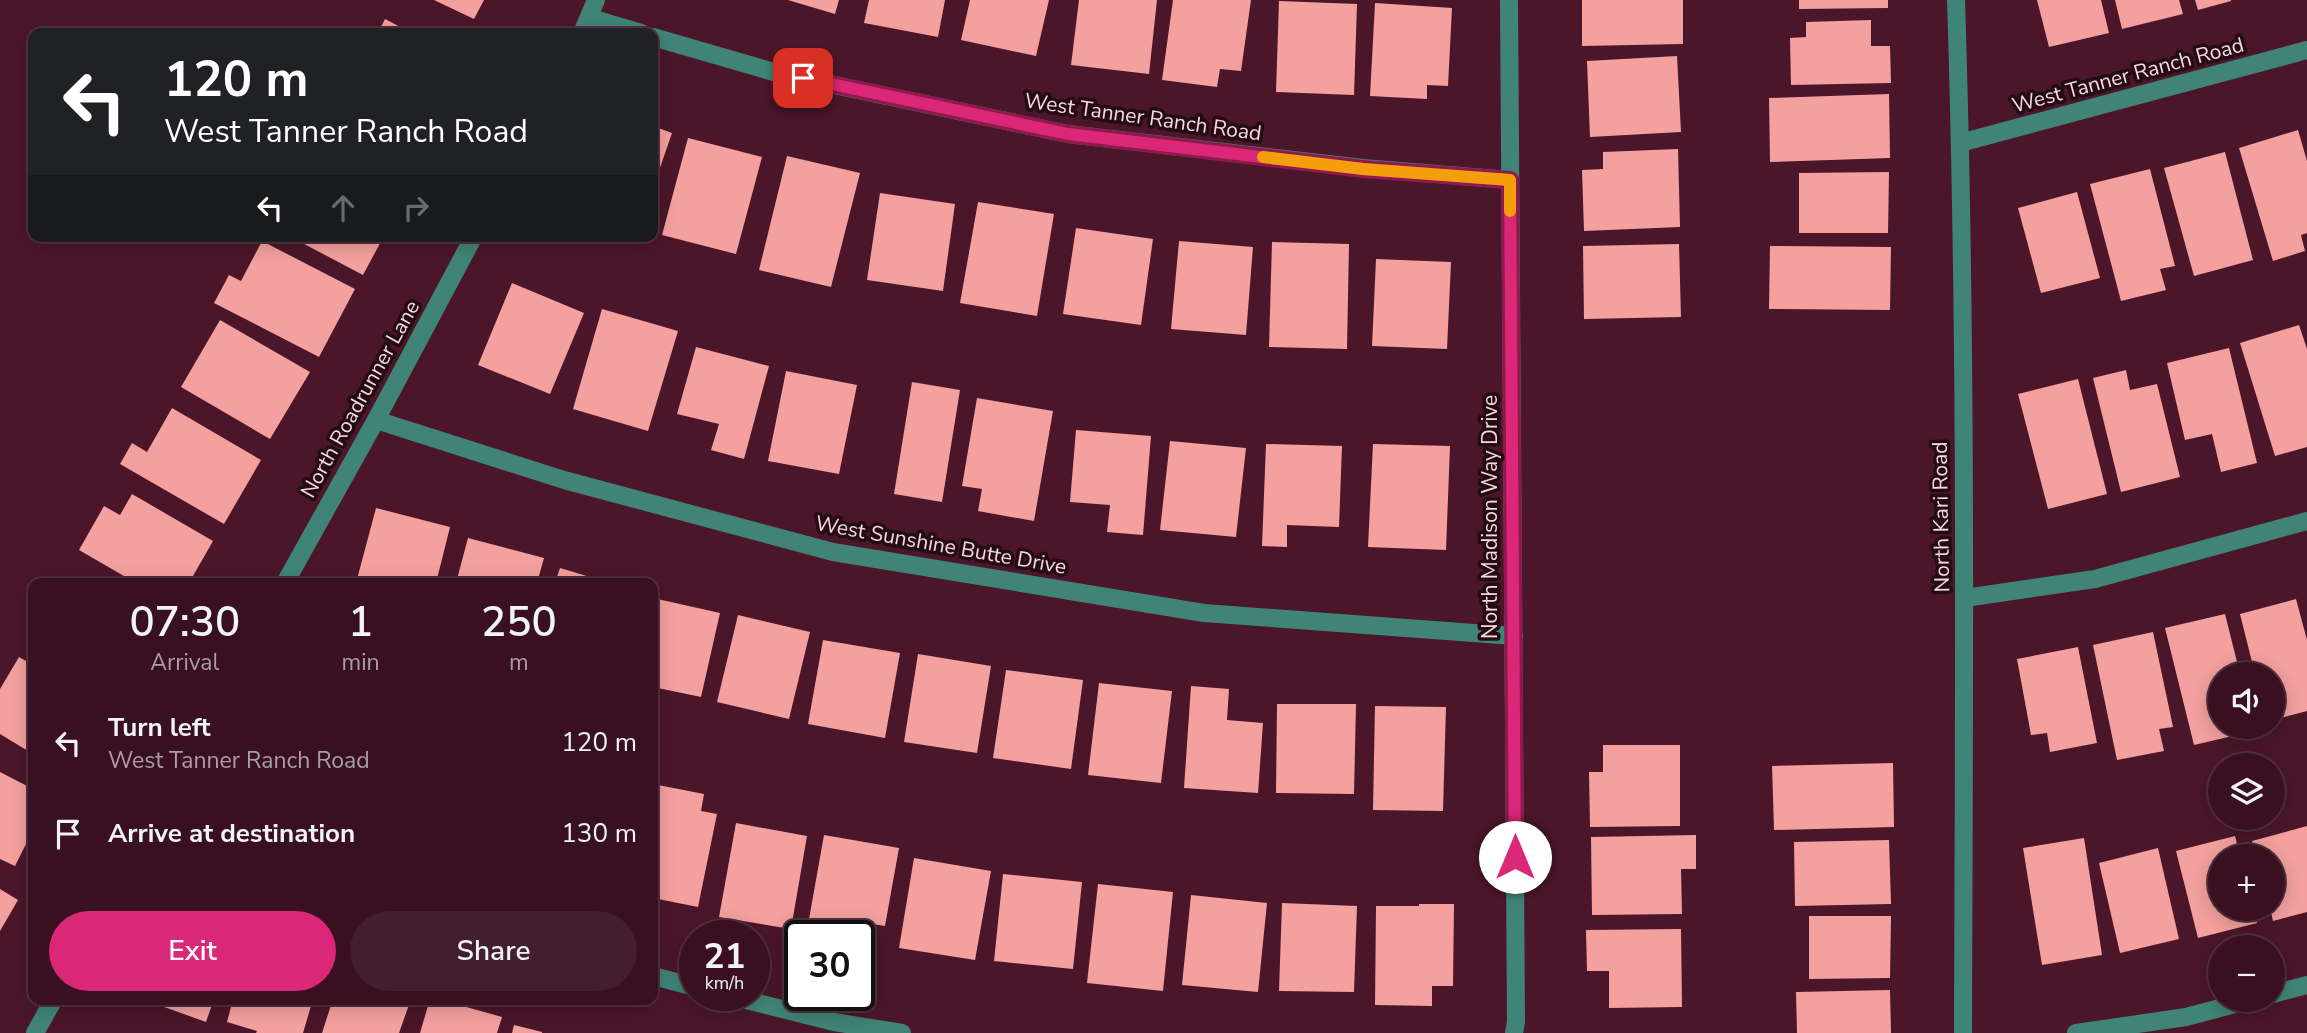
<!DOCTYPE html>
<meta charset="utf-8">
<style>
body{margin:0;font-family:"Nunito Sans",sans-serif;background:#431e2d;color:#f1f3f6;height:100vh;display:flex;flex-direction:column;font-size:26px;white-space:nowrap}
*{box-sizing:border-box;margin:0}
p{font-size:23px;color:#ab9da5}
.icon{flex:none;width:38px;height:38px;fill:none;stroke:currentColor;stroke-width:2;stroke-linecap:round;stroke-linejoin:round}
.map{position:relative;flex:1;overflow:hidden}
.sheet{position:absolute;left:28px;top:578px;width:630px;height:427px;display:flex;flex-direction:column;background:#381020;border-radius:14px;box-shadow:0 4px 18px #0003,0 0 0 2px #52303e}
.sheet>*{flex:none}
.guide{position:absolute;left:28px;top:28px;width:630px;height:214px;border-radius:14px;box-shadow:0 4px 18px #0003,0 0 0 2px #52303e;background:#202124;color:#fff;overflow:hidden}
.controls{position:absolute;left:2208px;top:662px;display:grid;gap:14px}
.controls a{display:grid;place-items:center;width:77px;height:77px;border-radius:50%;background:#381020;box-shadow:0 4px 18px #0003,0 0 0 2px #52303e;font-size:35px}
.speed{position:absolute;left:679px;top:920px;display:flex;gap:14px;font-size:35px;font-weight:700;text-align:center}
.speed>*{display:grid;place-content:center;width:91px;height:91px;border-radius:50%;background:#381020;box-shadow:0 4px 18px #0003,0 0 0 2px #52303e;line-height:1}
.speed small{font-size:18px;font-weight:400}
.speed .limit{border:4px solid #111;border-radius:10px;background:#fff;color:#111}
.pin{position:absolute;display:grid;place-items:center;width:60px;height:60px;color:#fff;margin:-30px;border-radius:14px;box-shadow:0 4px 10px #0006}
.me{position:absolute;width:77px;margin:-38px;rotate:0deg;stroke-linejoin:round;filter:drop-shadow(0 0 5px #0008)}
.turn{display:flex;align-items:center;gap:24px;height:147px;padding:0 21px;font-size:32px}
.turn .icon{width:91px;height:91px;stroke-width:2.5}
.turn b{display:block;font-size:49px;line-height:60px}
.lanes{display:flex;align-items:center;height:66px;padding:0 21px;background:#0003;justify-content:center;gap:35px;direction:ltr}
.lanes .off{opacity:.35}
.eta{display:flex;justify-content:space-evenly;align-items:center;height:119px;text-align:center}
.eta b{font-size:42px;font-weight:600;line-height:49px}
.button{display:flex;gap:14px;margin-top:auto;padding:14px 21px}
.button a{flex:1;height:80px;border-radius:42px;background:#db2777;color:#fff;font-size:28px;font-weight:600;line-height:80px;text-align:center}
.button a+a{background:#431e2d;color:#f1f3f6}
ul{padding:0;list-style:none}
li{display:flex;align-items:center;gap:21px;height:91px;padding:0 21px}
li div{flex:1}
li b{display:block;font-size:26px}
li em{font-style:normal}
.map>svg:first-child{display:block}
.building{fill:#f3a09e}
.lines{fill:none;stroke-linecap:round;stroke-linejoin:round}
.minor{stroke:#408478;stroke-width:18}
.route-casing{stroke:#8e194d;stroke-width:18}
.route{stroke:#db2777;stroke-width:12}
.slow{stroke:#f59e0b;stroke-width:12}
.labels{text-anchor:middle;dominant-baseline:central;stroke-width:7;stroke-linejoin:round;paint-order:stroke}
.street-label{font-size:21px;fill:#fad6df;stroke:#230c13}
</style>
<div class="map">
<svg width="2307" height="1033" viewBox="0 0 2307 1033">
<rect width="100%" height="100%" fill="#4b162a"/>
<g class="building">
<path d="M 434,0 L 484,0 L 474,19 Z"/>
<path d="M 788,0 L 839,0 L 835,14 Z"/>
<path d="M 869,0 L 945,0 L 938,37 L 864,23 Z"/>
<path d="M 970,0 L 1049,0 L 1036,56 L 961,40 Z"/>
<path d="M 1079,0 L 1157,0 L 1149,74 L 1071,65 Z"/>
<path d="M 1173,0 L 1251,0 L 1241,71 L 1220,69 L 1217,87 L 1162,80 Z"/>
<path d="M 1582,0 L 1683,0 L 1683,44 L 1582,46 Z"/>
<path d="M 1799,0 L 1888,0 L 1888,8 L 1799,9 Z"/>
<path d="M 2037,0 L 2101,0 L 2109,33 L 2049,47 Z"/>
<path d="M 2115,0 L 2179,0 L 2183,14 L 2122,29 Z"/>
<path d="M 2195,0 L 2231,0 L 2231,1 L 2198,10 Z"/>
<path d="M 1279,1 L 1357,4 L 1354,95 L 1276,92 Z"/>
<path d="M 1375,3 L 1452,8 L 1448,86 L 1427,85 L 1427,99 L 1370,96 Z"/>
<path d="M 385,19 L 412,33 L 378,33 Z"/>
<path d="M 1871,20 L 1871,46 L 1890,46 L 1891,83 L 1791,85 L 1790,38 L 1806,37 L 1806,22 Z"/>
<path d="M 1677,56 L 1681,132 L 1590,137 L 1587,61 Z"/>
<path d="M 1889,94 L 1890,158 L 1770,162 L 1769,98 Z"/>
<path d="M 653,126 L 672,133 L 653,188 Z"/>
<path d="M 2298,130 L 2307,161 L 2307,233 L 2301,235 L 2305,251 L 2273,261 L 2239,148 Z"/>
<path d="M 688,138 L 762,157 L 736,254 L 662,235 Z"/>
<path d="M 1678,149 L 1680,227 L 1584,231 L 1582,170 L 1603,169 L 1603,152 Z"/>
<path d="M 2225,152 L 2253,260 L 2194,276 L 2164,168 Z"/>
<path d="M 787,156 L 860,173 L 831,287 L 759,270 Z"/>
<path d="M 2150,169 L 2175,266 L 2160,269 L 2166,290 L 2121,301 L 2090,184 Z"/>
<path d="M 1889,172 L 1888,233 L 1799,233 L 1799,173 Z"/>
<path d="M 2077,192 L 2100,278 L 2041,293 L 2018,208 Z"/>
<path d="M 880,193 L 955,204 L 943,291 L 867,280 Z"/>
<path d="M 978,202 L 1054,214 L 1037,316 L 960,303 Z"/>
<path d="M 1076,228 L 1153,239 L 1141,325 L 1063,314 Z"/>
<path d="M 289,236 L 384,236 L 363,275 Z"/>
<path d="M 262,241 L 355,289 L 319,357 L 214,303 L 229,275 L 241,281 Z"/>
<path d="M 1179,241 L 1253,247 L 1246,335 L 1171,329 Z"/>
<path d="M 1272,242 L 1349,244 L 1347,349 L 1269,347 Z"/>
<path d="M 1679,244 L 1681,317 L 1584,319 L 1583,246 Z"/>
<path d="M 1770,246 L 1891,247 L 1890,310 L 1769,309 Z"/>
<path d="M 1376,259 L 1451,262 L 1447,349 L 1372,346 Z"/>
<path d="M 512,283 L 584,313 L 550,394 L 478,365 Z"/>
<path d="M 602,309 L 678,331 L 648,431 L 573,409 Z"/>
<path d="M 220,320 L 310,372 L 270,439 L 181,387 Z"/>
<path d="M 2299,325 L 2307,349 L 2307,447 L 2275,456 L 2240,343 Z"/>
<path d="M 696,347 L 769,366 L 744,459 L 711,450 L 719,424 L 677,414 Z"/>
<path d="M 2229,348 L 2257,463 L 2221,472 L 2212,434 L 2185,440 L 2167,363 Z"/>
<path d="M 2126,370 L 2130,390 L 2157,384 L 2180,477 L 2121,492 L 2093,378 Z"/>
<path d="M 786,371 L 857,385 L 839,474 L 768,461 Z"/>
<path d="M 2078,379 L 2107,494 L 2048,509 L 2018,394 Z"/>
<path d="M 912,382 L 960,390 L 942,502 L 894,494 Z"/>
<path d="M 977,398 L 1053,411 L 1034,521 L 978,511 L 982,489 L 962,486 Z"/>
<path d="M 172,408 L 261,460 L 224,524 L 120,464 L 132,443 L 147,452 Z"/>
<path d="M 1076,430 L 1151,436 L 1143,535 L 1107,532 L 1110,505 L 1070,502 Z"/>
<path d="M 1170,441 L 1246,448 L 1236,537 L 1160,530 Z"/>
<path d="M 1266,444 L 1342,446 L 1339,527 L 1287,525 L 1287,547 L 1262,546 Z"/>
<path d="M 1373,444 L 1450,446 L 1446,550 L 1368,547 Z"/>
<path d="M 132,494 L 213,541 L 189,583 L 136,583 L 79,550 L 104,506 L 120,515 Z"/>
<path d="M 376,508 L 450,527 L 436,583 L 356,583 Z"/>
<path d="M 468,538 L 544,558 L 537,583 L 456,583 Z"/>
<path d="M 560,568 L 607,582 L 607,583 L 555,583 Z"/>
<path d="M 653,598 L 720,613 L 701,697 L 653,687 Z"/>
<path d="M 2296,599 L 2307,640 L 2307,711 L 2273,720 L 2273,674 L 2255,674 L 2240,614 Z"/>
<path d="M 2225,614 L 2240,674 L 2221,674 L 2221,726 L 2253,726 L 2254,731 L 2194,745 L 2165,628 Z"/>
<path d="M 738,615 L 810,632 L 789,719 L 717,702 Z"/>
<path d="M 2153,632 L 2173,727 L 2159,729 L 2164,751 L 2117,760 L 2093,645 Z"/>
<path d="M 823,640 L 900,653 L 885,738 L 808,724 Z"/>
<path d="M 2078,647 L 2097,743 L 2050,752 L 2047,733 L 2031,735 L 2017,659 Z"/>
<path d="M 918,654 L 991,666 L 977,753 L 904,742 Z"/>
<path d="M 19,657 L 33,665 L 33,754 L 0,734 L 0,689 Z"/>
<path d="M 1006,670 L 1083,680 L 1071,769 L 993,758 Z"/>
<path d="M 1099,683 L 1172,691 L 1161,783 L 1088,775 Z"/>
<path d="M 1191,686 L 1229,689 L 1227,720 L 1263,723 L 1258,793 L 1184,788 Z"/>
<path d="M 1277,704 L 1356,704 L 1354,794 L 1276,793 Z"/>
<path d="M 1375,706 L 1446,707 L 1443,811 L 1373,810 Z"/>
<path d="M 1603,745 L 1680,745 L 1680,826 L 1590,827 L 1589,772 L 1603,772 Z"/>
<path d="M 1893,763 L 1894,827 L 1774,830 L 1772,766 Z"/>
<path d="M 0,772 L 33,789 L 33,848 L 26,844 L 15,866 L 0,859 Z"/>
<path d="M 653,784 L 704,794 L 701,811 L 717,814 L 698,907 L 653,898 Z"/>
<path d="M 736,823 L 807,836 L 791,929 L 719,917 Z"/>
<path d="M 2307,826 L 2307,912 L 2273,921 L 2270,908 L 2273,908 L 2273,856 L 2256,856 L 2252,841 Z"/>
<path d="M 824,835 L 899,848 L 885,926 L 840,919 L 837,936 L 806,936 Z"/>
<path d="M 1696,835 L 1696,869 L 1681,869 L 1682,914 L 1592,915 L 1591,837 Z"/>
<path d="M 2235,836 L 2240,856 L 2221,856 L 2221,908 L 2253,908 L 2257,923 L 2198,938 L 2176,851 Z"/>
<path d="M 2084,838 L 2102,955 L 2042,965 L 2023,848 Z"/>
<path d="M 1889,840 L 1891,904 L 1795,906 L 1794,842 Z"/>
<path d="M 2158,848 L 2179,939 L 2120,953 L 2099,863 Z"/>
<path d="M 914,858 L 991,871 L 975,960 L 899,948 Z"/>
<path d="M 1003,874 L 1082,882 L 1073,969 L 994,961 Z"/>
<path d="M 1098,884 L 1173,892 L 1163,991 L 1087,983 Z"/>
<path d="M 0,889 L 18,900 L 0,931 Z"/>
<path d="M 1191,895 L 1267,903 L 1258,992 L 1182,985 Z"/>
<path d="M 1282,903 L 1357,906 L 1354,992 L 1279,991 Z"/>
<path d="M 1419,904 L 1454,904 L 1453,986 L 1432,986 L 1432,1006 L 1375,1005 L 1376,906 L 1419,906 Z"/>
<path d="M 1809,916 L 1891,916 L 1890,978 L 1809,979 Z"/>
<path d="M 1681,929 L 1682,1007 L 1609,1008 L 1609,971 L 1587,971 L 1586,930 Z"/>
<path d="M 1890,990 L 1891,1033 L 1797,1033 L 1796,992 Z"/>
<path d="M 142,999 L 214,999 L 206,1022 Z"/>
<path d="M 233,999 L 313,999 L 303,1033 L 256,1033 L 257,1031 L 227,1022 Z"/>
<path d="M 333,999 L 411,999 L 399,1033 L 322,1033 Z"/>
<path d="M 430,999 L 438,999 L 502,1017 L 497,1033 L 420,1033 Z"/>
<path d="M 514,1025 L 542,1032 L 542,1033 L 512,1033 Z"/>
</g>
<g class="lines">
<g class="minor">
<path d="M 1509,0 L 1516,1022 L 1514,1033"/>
<path d="M 1956,0 C 1967,344 1964,689 1963,1033"/>
<path d="M 590,18 L 641,33"/>
<path d="M 582,33 L 596,0"/>
<path d="M 653,37 L 777,73 L 1068,134 L 1363,168 L 1510,180"/>
<path d="M 1960,143 L 2307,50"/>
<path d="M 376,420 L 564,480 L 833,552 L 1204,613 L 1514,636"/>
<path d="M 285,583 L 376,420 L 474,236"/>
<path d="M 1965,598 L 2095,579 L 2307,521"/>
<path d="M 653,976 L 695,987"/>
<path d="M 2273,994 L 2307,985"/>
<path d="M 730,996 L 834,1022 L 902,1033"/>
<path d="M 35,1033 L 54,999"/>
<path d="M 2076,1033 L 2186,1017 L 2254,999"/>
</g>
</g>
<g class="lines">
<g class="route-casing">
<path id="route" d="M 803,78 L 1068,134 L 1363,169 L 1510,180 L 1515,857"/>
</g>
<use href="#route" class="route"/>
<path class="slow" d="M 1263,157 L 1363,169 L 1510,180 L 1510,211"/>
</g>
<g class="labels">
<g class="street-label">
<text transform="translate(2128 75) rotate(-15)">West Tanner Ranch Road</text>
<text transform="translate(1143 117) rotate(8)">West Tanner Ranch Road</text>
<text transform="translate(360 399) rotate(-61)">North Roadrunner Lane</text>
<text transform="translate(1490 517) rotate(-90)">North Madison Way Drive</text>
<text transform="translate(1941 517) rotate(-91)">North Kari Road</text>
<text transform="translate(941 545) rotate(10)">West Sunshine Butte Drive</text>
</g>
</g>
</svg>
<div class="controls">
<a><svg class="icon" aria-label="sound" viewBox="0 0 24 24"><path d="M4 9h4l5-4v14l-5-4H4zM17 9q2 3 0 6"/></svg></a>
<a><svg class="icon" aria-label="layers" viewBox="0 0 24 24"><path d="M12 4l9 5-9 5-9-5zM3 14l9 5 9-5"/></svg></a>
<a>+</a>
<a>−</a>
</div>
<div class="speed"><div>21<small>km/h</small></div><div class="limit">30</div></div>
<div class="pin" style="left:803px;top:78px;background:#d93025"><svg class="icon" aria-label="arrive" viewBox="0 0 24 24"><path d="M6 21V4h12l-3 4 3 4H6"/></svg></div>
<svg class="me" style="left:1515px;top:857px" viewBox="-20 -20 40 40"><circle r="19" fill="#fff"/><path d="M0-13L10 11 0 6-10 11z" fill="#db2777"/></svg>
<div class="guide">
<div class="turn"><svg class="icon" aria-label="left" viewBox="0 0 24 24"><path d="M17 20v-9H6M10 6l-5 5 5 5"/></svg><div><b>120 m</b>West Tanner Ranch Road</div></div>
<div class="lanes"><svg class="icon" aria-label="left" viewBox="0 0 24 24"><path d="M17 20v-9H6M10 6l-5 5 5 5"/></svg><svg class="icon off" aria-label="ahead" viewBox="0 0 24 24"><path d="M12 20V5M6 11l6-6 6 6"/></svg><svg class="icon off" aria-label="right" viewBox="0 0 24 24"><path d="M7 20v-9h11M14 6l5 5-5 5"/></svg></div>
</div>
<section class="sheet">
<div class="eta">
<div><b>07:30</b><p>Arrival</p></div>
<div><b>1</b><p>min</p></div>
<div><b>250</b><p>m</p></div>
</div>
<ul>
<li><svg class="icon" aria-label="left" viewBox="0 0 24 24"><path d="M17 20v-9H6M10 6l-5 5 5 5"/></svg><div><b>Turn left</b><p>West Tanner Ranch Road</p></div><em>120 m</em></li>
<li><svg class="icon" aria-label="arrive" viewBox="0 0 24 24"><path d="M6 21V4h12l-3 4 3 4H6"/></svg><div><b>Arrive at destination</b></div><em>130 m</em></li>
</ul>
<div class="button"><a>Exit</a><a>Share</a></div>
</section>
</div>
